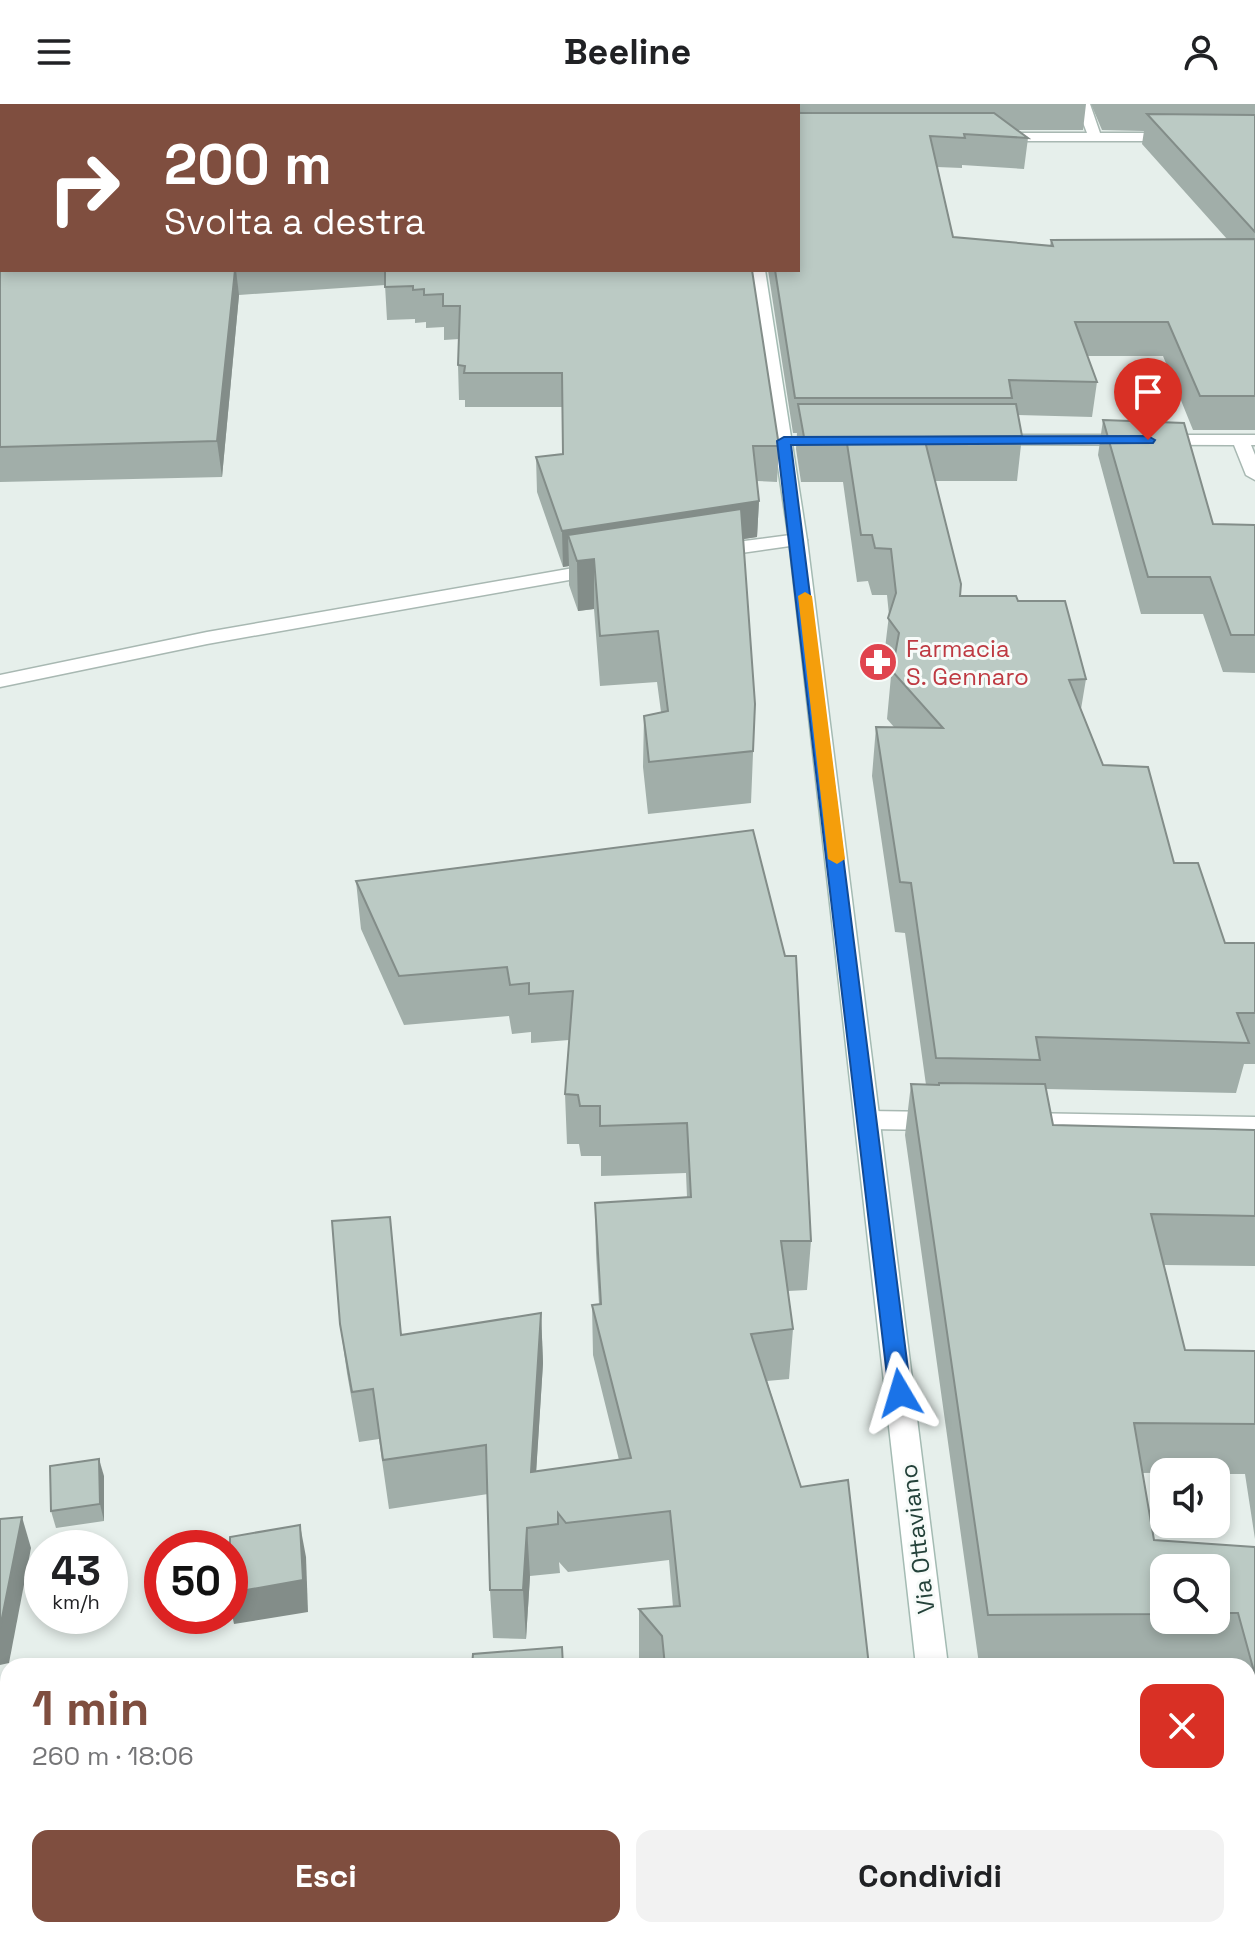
<!DOCTYPE html>
<html lang="it">
<meta charset="utf-8">
<style>
body{margin:0;font-family:"Space Grotesk",sans-serif;background:#f2f2f2;color:#202124;height:100vh;display:flex;flex-direction:column;font-size:30px;white-space:nowrap}
*{box-sizing:border-box;margin:0}
p{font-size:26px;color:#757577}
.icon{flex:none;width:44px;height:44px;fill:none;stroke:currentColor;stroke-width:2;stroke-linecap:round;stroke-linejoin:round}
.map{position:relative;flex:1;overflow:hidden}
.drawer{position:absolute;left:0px;top:1554px;width:1256px;height:280px;display:flex;flex-direction:column;background:#fff;border-radius:24px 24px 0 0;box-shadow:0 4px 12px #0003}
.drawer>*{flex:none}
.top-card{position:absolute;left:0px;top:0px;width:800px;height:168px;box-shadow:0 4px 12px #0003;background:#7f4e3f;color:#fff;overflow:hidden}
.tools{position:absolute;left:1150px;top:1354px;display:grid;gap:16px}
.tools a{display:grid;place-items:center;width:80px;height:80px;border-radius:16px;background:#fff;box-shadow:0 4px 12px #0003;font-size:40px}
.speed{position:absolute;left:24px;top:1426px;display:flex;gap:16px;font-size:40px;font-weight:700;text-align:center}
.speed>*{display:grid;place-content:center;width:104px;height:104px;border-radius:50%;background:#fff;box-shadow:0 4px 12px #0003;line-height:1}
.speed small{font-size:20px;font-weight:400}
.speed .limit{border:12px solid #d22;background:#fff;color:#111}
.pin{position:absolute;display:grid;place-items:center;width:68px;height:68px;color:#fff;margin:-82px -34px;border-radius:50% 50% 50% 0;rotate:-45deg;box-shadow:0 0 8px #0007}
.pin .icon{rotate:45deg}
.me{position:absolute;width:88px;margin:-44px;rotate:353deg;stroke-linejoin:round;filter:drop-shadow(0 0 6px #0008)}
.turn{display:flex;align-items:center;gap:28px;height:168px;padding:0 32px;font-size:36px}
.turn .icon{width:104px;height:104px;stroke-width:2.5}
.turn b{display:block;font-size:56px;line-height:68px}
.round{display:grid;place-items:center;flex:none;width:84px;height:84px;border-radius:16px;background:#f2f2f2}
.overview{display:flex;align-items:center;justify-content:space-between;height:136px;padding:0 32px}
h1{font-size:48px;font-weight:700;line-height:60px;color:#7f4e3f}
.primary-button{display:flex;gap:16px;margin-top:auto;padding:16px 32px}
.primary-button a{flex:1;height:92px;border-radius:16px;background:#7f4e3f;color:#fff;font-size:32px;font-weight:700;line-height:92px;text-align:center}
.primary-button a+a{background:#f2f2f2;color:#202124}
header{display:flex;justify-content:space-between;align-items:center;height:104px;padding:0 32px;background:#fff;font-size:36px;font-weight:700}
.map>svg:first-child{display:block}
.lines{fill:none;stroke-linecap:round;stroke-linejoin:round}
.minor-casing{stroke:#a8b8b2;stroke-width:3}
.secondary-casing{stroke:#a4bbb3;stroke-width:3}
.minor{fill:#fff;fill-rule:evenodd}
.secondary{fill:#fff;fill-rule:evenodd}
.wall{fill:#a1aea9;fill-rule:evenodd}
.shaded-wall{fill:#838d89}
.building{fill:#bbcac4;stroke:#838d89;stroke-width:2}
.route{fill:#1a73e8;stroke:#114b97;stroke-width:2}
.slow{fill:#f59e0b}
.labels{text-anchor:middle;dominant-baseline:central;stroke-width:6;stroke-linejoin:round;paint-order:stroke}
.health-label{font-size:24px;fill:#be3a42;stroke:#f7fbf9;text-anchor:start}
.street-label{font-size:24px;fill:#24423a;stroke:#f7fbf9}
</style>
<header><svg class="icon" aria-label="menu" viewBox="0 0 24 24"><path d="M4 6h16M4 12h16M4 18h16"/></svg>Beeline<svg class="icon" aria-label="person" viewBox="0 0 24 24"><circle cx="12" cy="8" r="4"/><path d="M4 21q1-7 8-7t8 7"/></svg></header>
<div class="map">
<svg width="1255" height="1834" viewBox="0 0 1255 1834">
<rect width="100%" height="100%" fill="#e6efeb"/>
<g class="lines">
<g class="minor-casing">
<g id="minor">
<path d="M 1076,0 L 1090,0 L 1100,29 L 1176,29 L 1183,33 L 1176,37 L 996,37 L 989,33 L 996,29 L 1087,29 Z"/>
<path d="M 990,331 L 1255,331 L 1255,341 L 1251,341 L 1255,351 L 1255,376 L 1246,371 L 1234,341 L 984,340 L 981,336 L 984,332 Z"/>
<path d="M 798,430 L 807,436 L 804,440 L 713,453 L 704,447 L 713,441 Z"/>
<path d="M 602,459 L 609,461 L 611,465 L 609,469 L 207,540 L 0,583 L 0,571 L 207,528 Z"/>
<path d="M 868,1007 L 938,1008 L 947,1011 L 951,1017 L 947,1023 L 938,1026 L 868,1025 L 859,1022 L 855,1016 L 859,1010 Z"/>
<path d="M 1023,1009 L 1255,1013 L 1255,1031 L 1023,1027 L 1014,1024 L 1010,1018 L 1014,1012 Z"/>
</g>
</g>
<g class="secondary-casing">
<g id="secondary">
<path d="M 749,166 L 765,166 L 807,436 L 948,1562 L 916,1562 L 789,436 Z"/>
<path d="M 946,1826 L 980,1826 L 981,1834 L 947,1834 Z"/>
</g>
</g>
<use href="#minor" class="minor"/>
<use href="#secondary" class="secondary"/>
</g>
<g class="wall">
<path d="M 420,0 L 1086,0 L 1083,26 L 1016,26 L 1028,34 L 1024,65 L 962,61 L 962,64 L 937,63 L 953,133 L 1050,142 L 1051,136 L 1227,135 L 1142,40 L 1144,27 L 1102,26 L 1091,0 L 1255,0 L 1255,326 L 1193,326 L 1163,252 L 1087,252 L 1097,278 L 1092,313 L 1018,311 L 1022,332 L 1017,377 L 935,377 L 960,492 L 1018,497 L 1086,575 L 1081,605 L 1103,661 L 1174,759 L 1225,839 L 1255,839 L 1255,960 L 1244,960 L 1236,989 L 1046,985 L 1053,1021 L 1255,1026 L 1255,1162 L 1164,1161 L 1185,1246 L 1255,1247 L 1255,1435 L 1245,1370 L 1216,1370 L 1216,1368 L 1142,1369 L 1154,1436 L 1255,1443 L 1255,1825 L 1248,1824 L 1248,1562 L 1223,1562 L 1222,1559 L 979,1560 L 905,1031 L 911,980 L 926,981 L 905,829 L 895,828 L 872,672 L 876,623 L 894,623 L 887,615 L 891,572 L 883,561 L 889,511 L 887,491 L 872,491 L 868,477 L 857,478 L 843,378 L 801,378 L 796,345 L 797,329 L 793,329 L 768,166 L 798,166 L 798,2 L 420,2 ZM 1164,1464 L 1216,1464 L 1216,1516 L 1164,1516 Z"/>
<path d="M 0,75 L 2,166 L 752,166 L 779,342 L 777,378 L 757,377 L 759,397 L 757,433 L 743,435 L 755,600 L 751,699 L 648,710 L 643,663 L 644,612 L 661,608 L 657,578 L 600,582 L 594,505 L 578,507 L 569,481 L 569,462 L 563,463 L 537,388 L 536,353 L 563,350 L 562,303 L 465,303 L 465,296 L 459,296 L 458,261 L 459,235 L 444,236 L 444,223 L 426,224 L 426,218 L 415,219 L 415,215 L 387,216 L 385,181 L 239,191 L 222,373 L 0,378 Z"/>
<path d="M 1103,316 L 1213,420 L 1255,421 L 1255,569 L 1223,568 L 1203,510 L 1141,510 L 1098,351 Z"/>
<path d="M 753,726 L 811,1137 L 807,1186 L 788,1187 L 793,1225 L 789,1275 L 767,1277 L 801,1383 L 869,1562 L 646,1562 L 639,1554 L 639,1505 L 673,1503 L 669,1456 L 568,1468 L 559,1458 L 560,1469 L 530,1472 L 526,1535 L 493,1534 L 490,1486 L 488,1390 L 389,1405 L 379,1335 L 359,1338 L 347,1269 L 340,1220 L 401,1231 L 541,1209 L 543,1259 L 536,1368 L 619,1356 L 593,1251 L 592,1201 L 599,1200 L 596,1149 L 595,1099 L 687,1093 L 686,1069 L 601,1072 L 601,1052 L 581,1052 L 579,1040 L 567,1040 L 565,990 L 569,936 L 531,939 L 531,928 L 512,930 L 509,912 L 404,921 L 361,825 L 356,777 Z"/>
<path d="M 104,1372 L 104,1417 L 56,1424 L 51,1407 Z"/>
<path d="M 638,1826 L 844,1826 L 846,1834 L 639,1834 Z"/>
<path d="M 1059,1826 L 1193,1826 L 1190,1834 L 1060,1834 Z"/>
</g>
<g class="shaded-wall">
<path d="M 235,166 L 236,166 L 239,191 L 222,373 L 217,337 Z"/>
<path d="M 759,397 L 757,433 L 594,458 L 594,505 L 578,507 L 577,457 L 568,431 L 569,462 L 563,463 L 562,427 Z"/>
<path d="M 541,1209 L 543,1259 L 533,1418 L 531,1368 Z"/>
<path d="M 99,1355 L 104,1372 L 104,1417 L 100,1400 Z"/>
<path d="M 22,1413 L 31,1444 L 9,1559 L 0,1561 L 0,1524 Z"/>
<path d="M 300,1421 L 306,1453 L 308,1508 L 234,1520 L 230,1501 L 230,1489 Z"/>
<path d="M 527,1424 L 530,1472 L 526,1535 L 523,1486 Z"/>
<rect x="100" y="1826" width="9" height="8"/>
<rect x="375" y="1826" width="5" height="8"/>
</g>
<g class="building">
<rect x="420" y="0" width="377" height="2"/>
<path d="M 798,7 L 800,9 L 994,9 L 1028,34 L 964,30 L 965,34 L 930,32 L 953,133 L 1053,142 L 1051,136 L 1255,135 L 1255,292 L 1200,292 L 1168,218 L 1075,218 L 1097,278 L 1009,276 L 1012,294 L 795,294 L 775,166 L 798,166 Z"/>
<path d="M 1147,10 L 1255,11 L 1255,128 Z"/>
<path d="M 0,75 L 2,75 L 2,166 L 235,166 L 217,337 L 0,343 Z"/>
<path d="M 385,166 L 752,166 L 779,342 L 753,342 L 759,397 L 562,427 L 536,353 L 563,350 L 562,269 L 464,269 L 465,262 L 458,261 L 460,202 L 443,202 L 443,190 L 424,191 L 424,185 L 413,186 L 413,182 L 385,183 Z"/>
<path d="M 798,300 L 1016,300 L 1022,332 L 924,333 L 961,480 L 960,492 L 1016,492 L 1018,497 L 1065,497 L 1086,575 L 1069,576 L 1103,661 L 1148,663 L 1174,759 L 1198,759 L 1225,839 L 1255,839 L 1255,909 L 1237,909 L 1249,939 L 1036,933 L 1040,956 L 936,954 L 911,779 L 900,778 L 876,623 L 943,624 L 892,567 L 899,529 L 888,514 L 896,489 L 891,445 L 875,444 L 872,431 L 861,431 L 846,333 L 804,333 Z"/>
<path d="M 1103,316 L 1184,319 L 1213,420 L 1255,421 L 1255,531 L 1231,531 L 1210,473 L 1148,473 Z"/>
<path d="M 741,405 L 755,600 L 753,647 L 649,658 L 644,612 L 668,607 L 658,527 L 600,532 L 594,455 L 577,457 L 568,431 Z"/>
<path d="M 753,726 L 785,852 L 796,852 L 811,1137 L 781,1137 L 793,1225 L 751,1230 L 801,1383 L 848,1376 L 869,1562 L 665,1562 L 662,1532 L 639,1505 L 680,1502 L 670,1407 L 566,1419 L 558,1409 L 558,1420 L 527,1424 L 523,1486 L 490,1486 L 486,1341 L 383,1356 L 373,1285 L 352,1288 L 340,1220 L 332,1117 L 390,1113 L 401,1231 L 541,1209 L 531,1368 L 631,1354 L 592,1201 L 601,1200 L 595,1099 L 691,1093 L 687,1019 L 600,1022 L 600,1002 L 580,1002 L 578,991 L 565,990 L 573,887 L 529,890 L 529,879 L 510,881 L 507,863 L 399,872 L 356,777 Z"/>
<path d="M 939,979 L 1045,980 L 1053,1021 L 1255,1026 L 1255,1112 L 1151,1110 L 1185,1246 L 1255,1247 L 1255,1320 L 1134,1319 L 1154,1436 L 1255,1443 L 1255,1571 L 1238,1509 L 1216,1509 L 1216,1464 L 1164,1464 L 1164,1510 L 988,1511 L 911,980 L 939,981 Z"/>
<path d="M 99,1355 L 100,1400 L 51,1407 L 50,1362 Z"/>
<path d="M 22,1413 L 0,1524 L 0,1415 Z"/>
<path d="M 300,1421 L 303,1476 L 230,1489 L 230,1433 Z"/>
<path d="M 562,1543 L 563,1562 L 472,1562 L 473,1550 Z"/>
<path d="M 1248,1623 L 1255,1623 L 1255,1777 L 1248,1776 Z"/>
<rect x="12" y="1826" width="88" height="8"/>
<rect x="326" y="1826" width="49" height="8"/>
<path d="M 643,1826 L 844,1826 L 846,1834 L 643,1834 Z"/>
<path d="M 1078,1826 L 1163,1826 L 1165,1834 L 1079,1834 Z"/>
</g>
<path class="route" d="M 1148,332 L 1155,336 L 1153,339 L 791,341 L 911,1289 L 908,1295 L 900,1297 L 893,1295 L 889,1289 L 777,337 L 784,333 Z"/>
<path class="slow" d="M 805,488 L 812,492 L 845,755 L 837,760 L 828,755 L 798,492 Z"/>
<defs>
<g id="pharmacy-disc" transform="scale(2)"><circle r="9.5" fill="#e0444e" stroke="#f7fbf9"/><path d="M-2-6h4v4h4v4h-4v4h-4v-4h-4v-4h4Z" fill="#fff"/></g>
</defs>
<g fill-rule="evenodd">
<use href="#pharmacy-disc" x="878" y="558"/>
</g>
<g class="labels">
<g class="health-label">
<text x="906" y="544">Farmacia<tspan x="906" dy="28">S. Gennaro</tspan></text>
</g>
<g class="street-label">
<text transform="translate(917 1435) rotate(-97)">Via Ottaviano</text>
</g>
</g>
</svg>
<div class="tools">
<a><svg class="icon" aria-label="sound" viewBox="0 0 24 24"><path d="M4 9h4l5-4v14l-5-4H4zM17 9q2 3 0 6"/></svg></a>
<a><svg class="icon" aria-label="search" viewBox="0 0 24 24"><circle cx="10" cy="10" r="6"/><path d="M15 15l6 6"/></svg></a>
</div>
<div class="speed"><div>43<small>km/h</small></div><div class="limit">50</div></div>
<div class="pin" style="left:1148px;top:336px;background:#d93025"><svg class="icon" aria-label="arrive" viewBox="0 0 24 24"><path d="M6 21V4h12l-3 4 3 4H6"/></svg></div>
<svg class="me" style="left:900px;top:1289px" viewBox="-20 -20 40 40"><path d="M0-17L14 15 0 8-14 15z" fill="#1a73e8" stroke="#fff" stroke-width="4"/></svg>
<div class="top-card">
<div class="turn"><svg class="icon" aria-label="right" viewBox="0 0 24 24"><path d="M7 20v-9h11M14 6l5 5-5 5"/></svg><div><b>200 m</b>Svolta a destra</div></div>
</div>
<section class="drawer">
<div class="overview"><div><h1>1 min</h1><p>260 m · 18:06</p></div><a class="round" style="background:#d93025;color:#fff"><svg class="icon" aria-label="close" viewBox="0 0 24 24"><path d="M6 6l12 12M18 6L6 18"/></svg></a></div>
<div class="primary-button"><a>Esci</a><a>Condividi</a></div>
</section>
</div>
